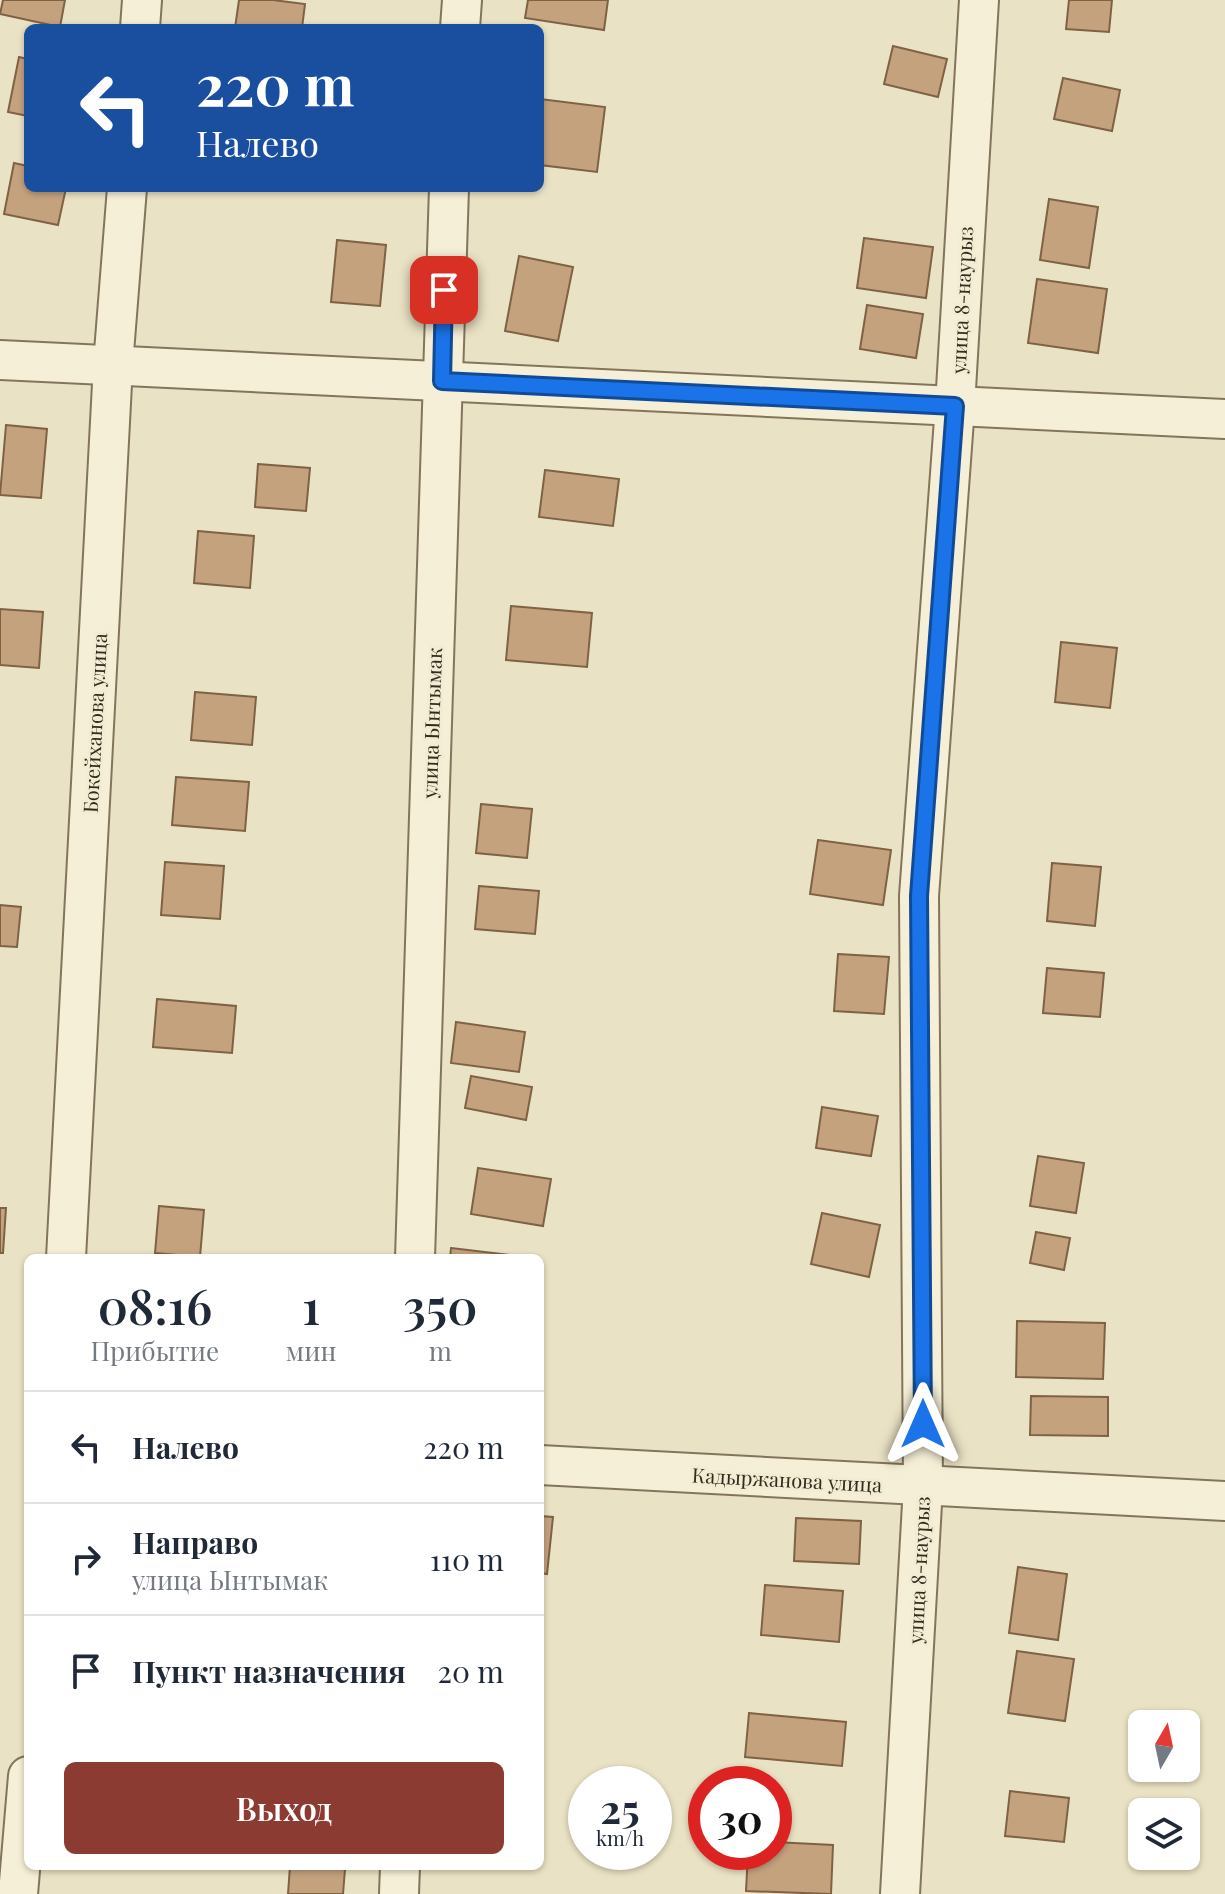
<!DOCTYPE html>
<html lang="ru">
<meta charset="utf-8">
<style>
body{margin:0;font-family:"Playfair Display",serif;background:#f2f2f3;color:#1f2937;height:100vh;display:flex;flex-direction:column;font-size:30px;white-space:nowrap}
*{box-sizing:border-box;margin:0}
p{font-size:26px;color:#747a83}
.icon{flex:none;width:44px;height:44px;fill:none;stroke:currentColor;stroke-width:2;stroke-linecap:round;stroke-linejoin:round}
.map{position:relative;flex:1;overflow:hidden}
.panel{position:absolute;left:24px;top:1254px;width:520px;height:616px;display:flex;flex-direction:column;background:#fff;border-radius:12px;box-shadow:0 2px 6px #0004}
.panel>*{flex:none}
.guide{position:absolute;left:24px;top:24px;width:520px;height:168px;border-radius:12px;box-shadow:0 2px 6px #0004;background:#1a4fa0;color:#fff;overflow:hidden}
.needle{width:52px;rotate:9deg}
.buttons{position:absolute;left:1128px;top:1710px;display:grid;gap:16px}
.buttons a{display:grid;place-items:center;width:72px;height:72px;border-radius:12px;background:#fff;box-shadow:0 2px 6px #0004;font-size:40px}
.speed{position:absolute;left:568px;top:1766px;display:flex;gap:16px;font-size:40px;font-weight:700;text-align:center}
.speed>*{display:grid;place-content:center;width:104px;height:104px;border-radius:50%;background:#fff;box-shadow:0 2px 6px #0004;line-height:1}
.speed small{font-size:20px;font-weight:400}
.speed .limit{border:12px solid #d22;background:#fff;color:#111}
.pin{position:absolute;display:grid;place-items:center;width:68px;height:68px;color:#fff;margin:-34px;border-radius:16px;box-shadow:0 4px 12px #0006}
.me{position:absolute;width:88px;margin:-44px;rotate:0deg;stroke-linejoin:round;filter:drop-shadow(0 0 6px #0008)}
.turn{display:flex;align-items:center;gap:28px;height:168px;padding:0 40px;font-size:36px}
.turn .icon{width:104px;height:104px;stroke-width:2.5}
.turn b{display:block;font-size:56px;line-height:68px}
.eta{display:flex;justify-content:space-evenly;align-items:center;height:136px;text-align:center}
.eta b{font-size:48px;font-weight:600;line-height:56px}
.cta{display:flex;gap:16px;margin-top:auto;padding:16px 40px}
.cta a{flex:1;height:92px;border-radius:12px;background:#8c3b32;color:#fff;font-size:32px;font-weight:600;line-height:92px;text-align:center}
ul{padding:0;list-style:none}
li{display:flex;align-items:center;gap:24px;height:112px;padding:0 40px;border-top:2px solid #e0e1e3}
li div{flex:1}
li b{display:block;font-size:30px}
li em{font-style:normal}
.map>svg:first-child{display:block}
.building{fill:#c4a27e;stroke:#7f6244;stroke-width:2}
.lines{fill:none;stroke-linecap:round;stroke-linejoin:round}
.minor-casing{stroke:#83755c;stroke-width:42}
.minor{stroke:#f5efd7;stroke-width:38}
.route-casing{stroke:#114b97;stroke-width:20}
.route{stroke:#1a73e8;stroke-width:14}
.labels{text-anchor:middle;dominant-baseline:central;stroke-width:6;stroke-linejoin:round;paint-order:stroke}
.street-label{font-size:20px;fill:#342b1f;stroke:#f2ecd3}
</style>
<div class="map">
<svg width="1225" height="1894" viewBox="0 0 1225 1894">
<rect width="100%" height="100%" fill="#eae2c4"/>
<g class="building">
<path d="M 3,0 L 65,0 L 60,27 L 0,14 Z"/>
<path d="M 239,0 L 273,0 L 305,4 L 302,28 L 235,28 Z"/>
<path d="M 528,0 L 608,0 L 604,30 L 525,18 Z"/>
<path d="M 1069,0 L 1112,0 L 1109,32 L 1066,29 Z"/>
<path d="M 893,46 L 947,59 L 938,97 L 884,84 Z"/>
<path d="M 19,57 L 28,59 L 28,116 L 8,112 Z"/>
<path d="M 1063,78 L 1120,90 L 1112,131 L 1054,119 Z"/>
<path d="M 540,99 L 605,107 L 597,172 L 540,165 Z"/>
<path d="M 14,163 L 28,166 L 28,188 L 66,188 L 58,225 L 4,214 Z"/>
<path d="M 1049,199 L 1098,207 L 1089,268 L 1040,260 Z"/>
<path d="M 864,238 L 933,247 L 926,298 L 857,288 Z"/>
<path d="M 337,240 L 386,245 L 380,306 L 331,302 Z"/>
<path d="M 519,256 L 573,267 L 558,341 L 505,331 Z"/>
<path d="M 1037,279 L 1107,289 L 1098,353 L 1028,343 Z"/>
<path d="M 867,305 L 923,314 L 916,358 L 860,349 Z"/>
<path d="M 6,425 L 47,429 L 41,498 L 0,495 Z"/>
<path d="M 258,464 L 310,468 L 306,511 L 255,507 Z"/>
<path d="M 545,470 L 619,479 L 613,526 L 539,517 Z"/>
<path d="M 198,531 L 254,536 L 250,588 L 194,583 Z"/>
<path d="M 511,606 L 592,613 L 587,667 L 506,660 Z"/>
<path d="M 0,609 L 43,612 L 39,668 L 0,665 Z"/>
<path d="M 1061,642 L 1117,648 L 1110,708 L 1055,702 Z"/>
<path d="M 195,692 L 256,697 L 252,745 L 191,740 Z"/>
<path d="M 176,777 L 249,782 L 245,831 L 172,825 Z"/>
<path d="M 481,804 L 532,809 L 527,858 L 476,853 Z"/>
<path d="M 818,840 L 891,850 L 883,905 L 810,894 Z"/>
<path d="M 165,862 L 224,866 L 220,919 L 161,915 Z"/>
<path d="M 1052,863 L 1101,867 L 1095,926 L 1047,921 Z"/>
<path d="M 479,886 L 539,891 L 535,934 L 475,929 Z"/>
<path d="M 0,905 L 21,907 L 17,947 L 0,946 Z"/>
<path d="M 838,954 L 889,957 L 884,1014 L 834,1011 Z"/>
<path d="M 1047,968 L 1104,973 L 1100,1017 L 1043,1013 Z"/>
<path d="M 157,999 L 236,1006 L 232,1053 L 153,1047 Z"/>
<path d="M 456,1022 L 525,1032 L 519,1072 L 451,1063 Z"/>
<path d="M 471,1076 L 532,1087 L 526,1120 L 465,1108 Z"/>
<path d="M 822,1107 L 878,1116 L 871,1156 L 816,1148 Z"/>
<path d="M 1038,1156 L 1084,1163 L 1076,1213 L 1030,1206 Z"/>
<path d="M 478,1168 L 551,1179 L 543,1226 L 471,1214 Z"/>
<path d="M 159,1206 L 204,1210 L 200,1257 L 155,1253 Z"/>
<path d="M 0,1208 L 6,1208 L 3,1253 L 0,1253 Z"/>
<path d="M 822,1213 L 880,1225 L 869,1277 L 811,1264 Z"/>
<path d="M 1036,1232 L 1070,1238 L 1064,1270 L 1030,1263 Z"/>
<path d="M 451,1248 L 534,1258 L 450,1258 Z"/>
<path d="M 1017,1321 L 1105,1323 L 1103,1379 L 1016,1377 Z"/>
<path d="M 1031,1396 L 1108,1397 L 1108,1436 L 1030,1435 Z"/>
<path d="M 540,1516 L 553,1517 L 547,1574 L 540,1573 Z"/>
<path d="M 796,1518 L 861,1521 L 859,1564 L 794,1561 Z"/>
<path d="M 1018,1567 L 1067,1574 L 1058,1640 L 1009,1633 Z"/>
<path d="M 765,1585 L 843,1591 L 839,1642 L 761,1635 Z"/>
<path d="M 1017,1651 L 1074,1659 L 1065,1721 L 1008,1713 Z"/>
<path d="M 749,1713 L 846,1722 L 842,1766 L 745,1757 Z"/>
<path d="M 1010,1791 L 1069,1798 L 1064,1842 L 1005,1836 Z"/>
<path d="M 774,1842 L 833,1845 L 831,1894 L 746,1891 L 748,1852 L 774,1852 Z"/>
<path d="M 290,1866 L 345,1869 L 343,1894 L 288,1894 Z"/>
</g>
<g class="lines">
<g class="minor-casing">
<g id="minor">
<path d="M 140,28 L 142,0"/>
<path d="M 460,28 L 462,0"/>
<path d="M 0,360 L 1225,419"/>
<path d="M 66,1258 L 113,365 L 127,188"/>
<path d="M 415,1258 L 449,188"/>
<path d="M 540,1465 L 1225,1501"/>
<path d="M 18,1894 L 28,1776"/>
<path d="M 399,1894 L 400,1866"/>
<path d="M 900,1894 L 923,1486 L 919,896 L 955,406 L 979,0"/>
</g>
</g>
<use href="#minor" class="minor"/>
</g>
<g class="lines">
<g class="route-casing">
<path id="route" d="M 444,290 L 442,381 L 955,406 L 919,896 L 923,1424"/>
</g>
<use href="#route" class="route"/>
</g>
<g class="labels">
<g class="street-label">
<text transform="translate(961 300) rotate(-87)">улица 8-наурыз</text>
<text transform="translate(94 723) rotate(-87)">Бокейханова улица</text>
<text transform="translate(431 723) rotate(-88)">улица Ынтымак</text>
<text transform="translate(787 1479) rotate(3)">Кадыржанова улица</text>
<text transform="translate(918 1570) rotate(-87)">улица 8-наурыз</text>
</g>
</g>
</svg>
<div class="buttons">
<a><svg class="needle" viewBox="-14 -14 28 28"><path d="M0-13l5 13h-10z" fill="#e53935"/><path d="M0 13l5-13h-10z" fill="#747a83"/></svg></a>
<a><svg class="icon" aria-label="layers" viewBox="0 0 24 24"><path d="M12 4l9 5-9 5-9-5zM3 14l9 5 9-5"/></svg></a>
</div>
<div class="speed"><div>25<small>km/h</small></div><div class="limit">30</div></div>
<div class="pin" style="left:444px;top:290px;background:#d93025"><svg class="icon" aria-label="arrive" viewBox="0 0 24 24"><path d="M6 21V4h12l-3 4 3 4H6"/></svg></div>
<svg class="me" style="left:923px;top:1424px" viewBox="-20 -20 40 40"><path d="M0-17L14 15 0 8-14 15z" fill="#1a73e8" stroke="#fff" stroke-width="4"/></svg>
<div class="guide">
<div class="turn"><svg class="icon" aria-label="left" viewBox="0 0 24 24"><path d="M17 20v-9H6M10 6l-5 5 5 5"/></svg><div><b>220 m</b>Налево</div></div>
</div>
<section class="panel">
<div class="eta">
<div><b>08:16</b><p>Прибытие</p></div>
<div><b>1</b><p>мин</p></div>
<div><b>350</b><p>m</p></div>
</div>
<ul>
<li><svg class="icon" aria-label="left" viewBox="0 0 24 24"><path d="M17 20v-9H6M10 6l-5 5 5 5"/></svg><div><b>Налево</b></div><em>220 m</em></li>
<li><svg class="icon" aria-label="right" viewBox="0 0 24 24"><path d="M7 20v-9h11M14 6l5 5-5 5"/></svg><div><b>Направо</b><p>улица Ынтымак</p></div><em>110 m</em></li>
<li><svg class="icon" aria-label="arrive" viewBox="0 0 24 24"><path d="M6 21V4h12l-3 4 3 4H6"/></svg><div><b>Пункт назначения</b></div><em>20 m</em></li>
</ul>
<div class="cta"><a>Выход</a></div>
</section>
</div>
